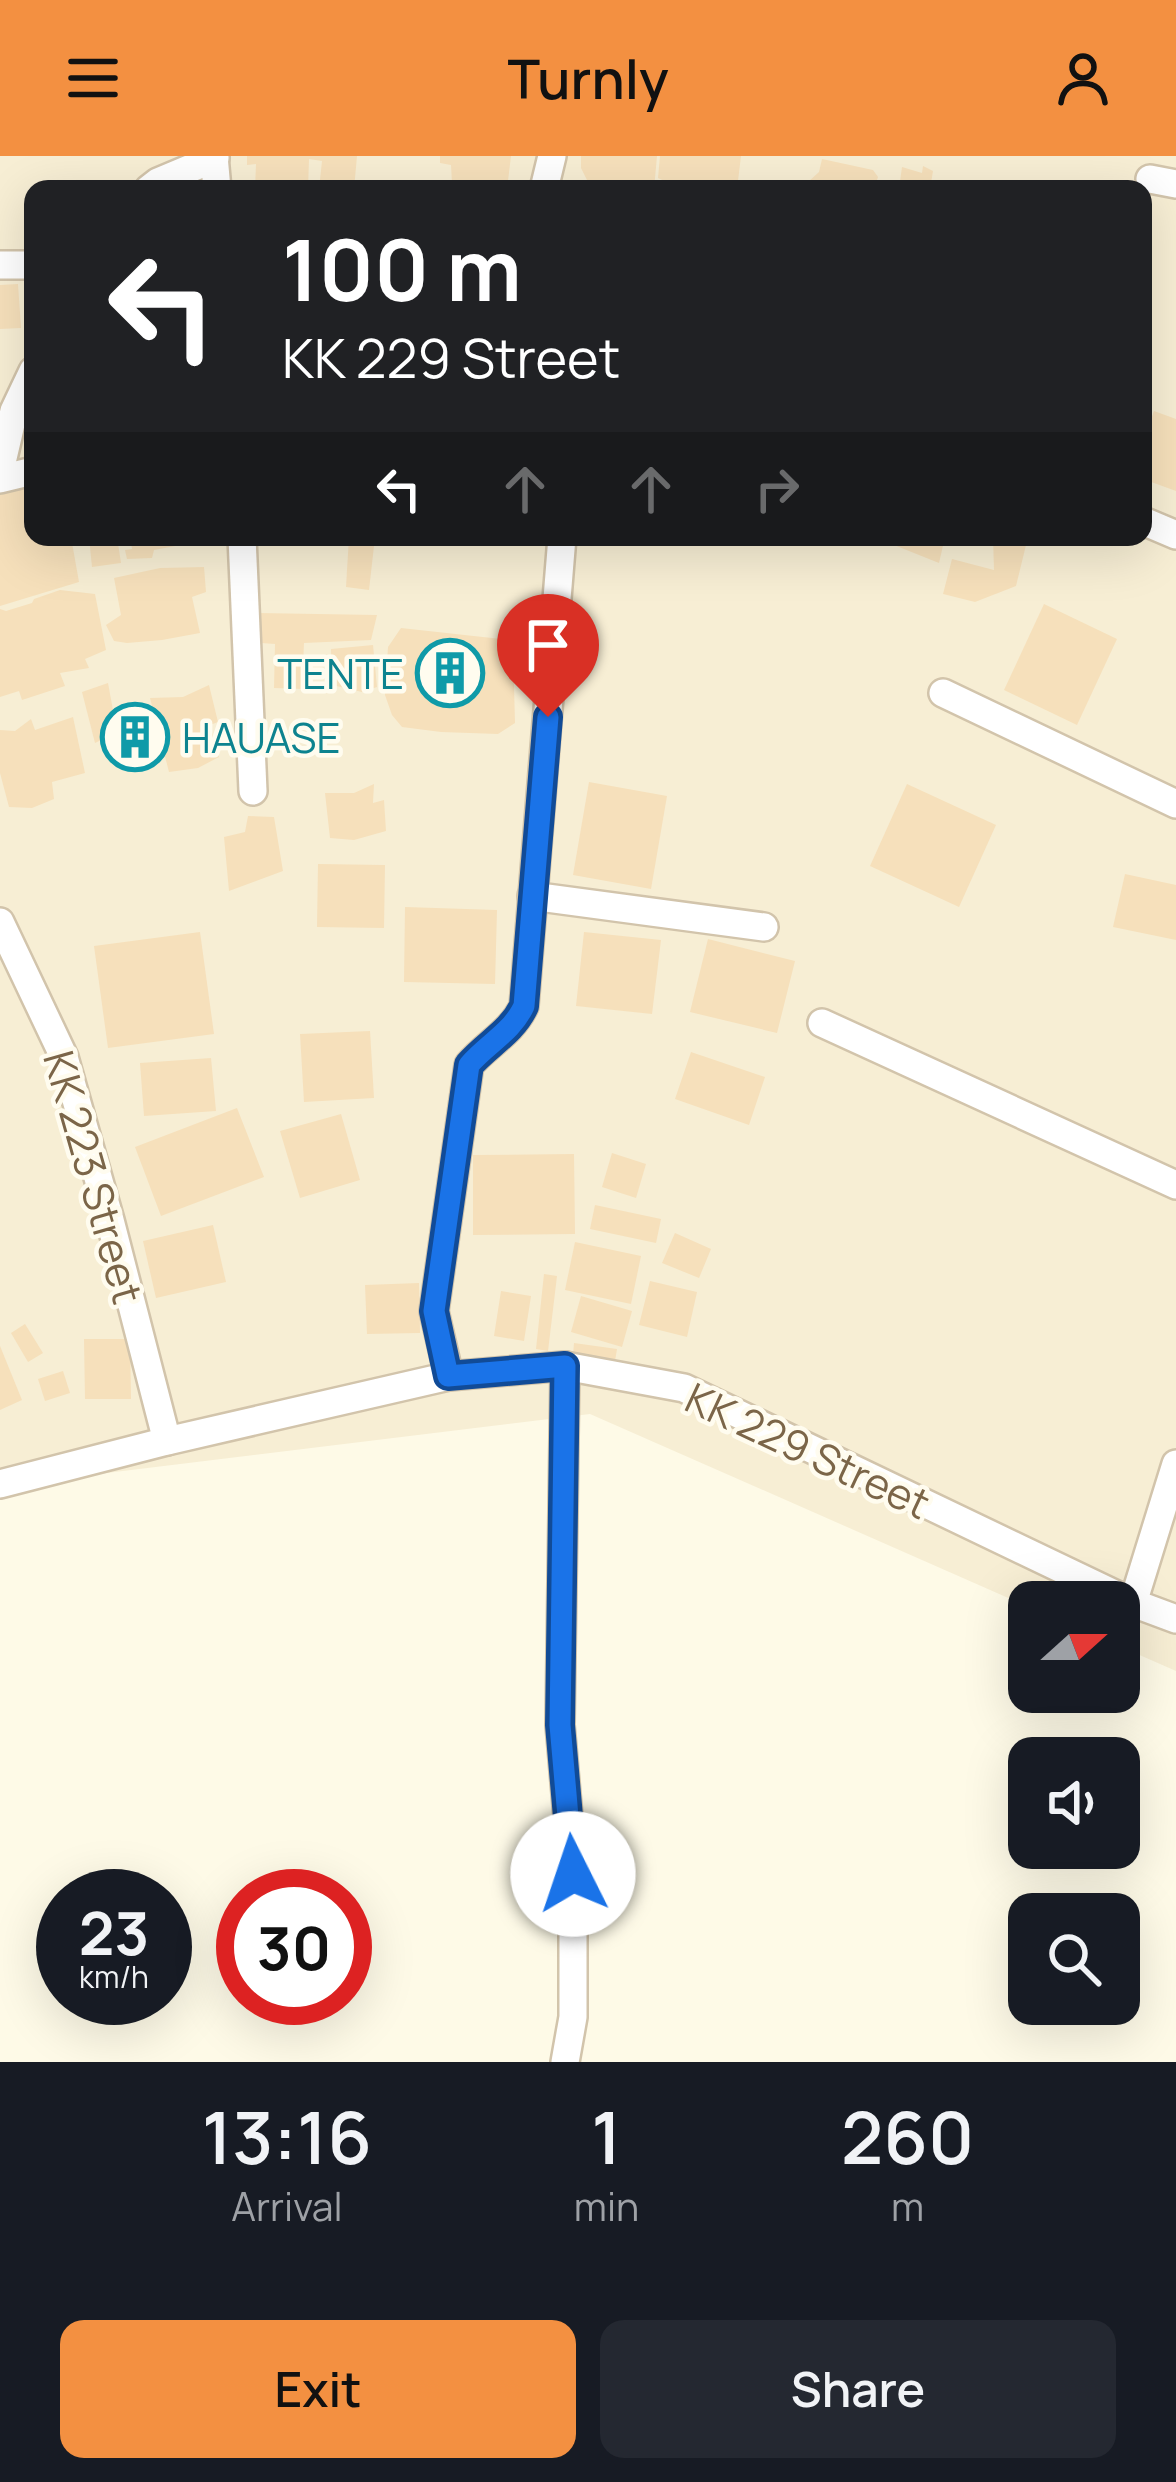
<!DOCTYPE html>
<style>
body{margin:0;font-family:Manrope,sans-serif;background:#242831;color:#f1f3f6;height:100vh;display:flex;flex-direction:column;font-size:45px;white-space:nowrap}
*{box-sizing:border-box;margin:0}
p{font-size:39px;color:#9ea1a6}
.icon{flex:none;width:66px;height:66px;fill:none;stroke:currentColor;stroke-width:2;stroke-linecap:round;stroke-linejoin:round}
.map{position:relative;height:1906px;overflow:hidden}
.sheet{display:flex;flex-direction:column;background:#171b24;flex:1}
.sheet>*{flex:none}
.guide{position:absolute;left:24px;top:24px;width:1128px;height:366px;border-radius:24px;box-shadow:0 12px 48px #0002;background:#202124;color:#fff;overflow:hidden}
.needle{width:78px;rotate:69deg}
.buttons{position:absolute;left:1008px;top:1425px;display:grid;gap:24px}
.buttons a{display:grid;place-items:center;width:132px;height:132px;border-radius:24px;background:#171b24;box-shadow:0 12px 48px #0002;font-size:60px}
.speed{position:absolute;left:36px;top:1713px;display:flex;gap:24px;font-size:60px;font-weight:700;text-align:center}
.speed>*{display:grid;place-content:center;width:156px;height:156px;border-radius:50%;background:#171b24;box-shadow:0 12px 48px #0002;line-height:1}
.speed small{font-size:30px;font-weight:400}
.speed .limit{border:18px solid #d22;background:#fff;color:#111}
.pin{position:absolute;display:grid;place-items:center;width:102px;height:102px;color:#fff;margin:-123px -51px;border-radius:50% 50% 50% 0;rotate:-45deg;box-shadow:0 0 12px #0007}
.pin .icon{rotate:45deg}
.me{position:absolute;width:132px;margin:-66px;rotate:356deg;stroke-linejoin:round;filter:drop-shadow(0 0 9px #0008)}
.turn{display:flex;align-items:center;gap:42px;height:252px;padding:0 60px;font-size:54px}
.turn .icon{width:156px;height:156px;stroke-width:2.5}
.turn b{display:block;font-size:84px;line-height:102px}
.lanes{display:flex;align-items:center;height:114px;padding:0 60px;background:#0003;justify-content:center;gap:60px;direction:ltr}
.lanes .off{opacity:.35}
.eta{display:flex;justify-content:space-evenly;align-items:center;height:204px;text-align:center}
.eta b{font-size:72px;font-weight:600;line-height:84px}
.action{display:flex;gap:24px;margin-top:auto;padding:24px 60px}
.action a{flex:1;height:138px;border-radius:24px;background:#f39041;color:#111;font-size:48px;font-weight:600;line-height:138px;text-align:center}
.action a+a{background:#242831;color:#f1f3f6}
header{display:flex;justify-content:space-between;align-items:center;height:156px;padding:0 60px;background:#f39041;color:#111;font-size:54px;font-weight:600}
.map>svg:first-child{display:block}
.residential{fill:#f7eed4;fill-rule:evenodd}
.building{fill:#f6e0bb}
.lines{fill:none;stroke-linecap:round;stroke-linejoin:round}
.street-casing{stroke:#d2c4ab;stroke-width:32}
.street{stroke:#fff;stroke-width:27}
.route-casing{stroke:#114b97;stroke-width:30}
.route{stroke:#1a73e8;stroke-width:21}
.labels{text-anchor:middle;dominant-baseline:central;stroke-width:9;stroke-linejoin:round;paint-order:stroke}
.culture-label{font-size:42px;fill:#0d838f;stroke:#fffcef;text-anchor:end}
.street-label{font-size:42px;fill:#7b6548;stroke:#fffcef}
</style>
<header><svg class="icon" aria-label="menu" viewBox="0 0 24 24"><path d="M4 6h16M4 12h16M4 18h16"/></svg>Turnly<svg class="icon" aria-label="person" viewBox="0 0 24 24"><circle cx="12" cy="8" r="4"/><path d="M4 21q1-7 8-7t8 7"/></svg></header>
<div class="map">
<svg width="1176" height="1906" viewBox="0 0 1176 1906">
<rect width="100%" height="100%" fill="#fefae7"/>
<path class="residential" d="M 0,0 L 1176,0 L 1176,1515 L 1119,1490 L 1119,1446 L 1029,1446 L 1029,1451 L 590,1258 L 0,1330 ZM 33,33 L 1143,33 L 1143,381 L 33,381 Z"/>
<g class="building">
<path d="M 247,0 L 357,0 L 354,33 L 319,33 L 322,5 L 309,3 L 308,33 L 255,33 L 256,8 L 247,9 Z"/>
<path d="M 440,0 L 511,0 L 507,33 L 489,33 L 482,28 L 452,27 L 451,9 L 440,7 Z"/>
<path d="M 581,0 L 657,0 L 654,33 L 626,33 L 588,26 L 581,12 Z"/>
<path d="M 660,0 L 741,0 L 737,33 L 673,33 L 673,29 L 658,22 Z"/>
<path d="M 822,3 L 873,14 L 878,21 L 874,33 L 806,33 L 806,28 L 819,16 Z"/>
<path d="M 923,10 L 933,15 L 930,33 L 899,33 L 902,11 L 922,17 Z"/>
<path d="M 18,128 L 21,172 L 0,173 L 0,129 Z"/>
<path d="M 1154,255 L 1176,263 L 1176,335 L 1143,323 L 1143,285 Z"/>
<path d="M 33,327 L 33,381 L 71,381 L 79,426 L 0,450 L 0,336 Z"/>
<path d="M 89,381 L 117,381 L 121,407 L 92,411 Z"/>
<path d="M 130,381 L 213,381 L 213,383 L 154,394 L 152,402 L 127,403 L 125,394 L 132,393 Z"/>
<path d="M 349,381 L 375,381 L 369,434 L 346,431 Z"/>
<path d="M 874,381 L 945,381 L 939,407 Z"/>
<path d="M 993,381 L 1028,381 L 1016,430 L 975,446 L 943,438 L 952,403 L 994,414 Z"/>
<path d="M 204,411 L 206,436 L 192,441 L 200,477 L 162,484 L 127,487 L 114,485 L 106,469 L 121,459 L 114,422 L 160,412 Z"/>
<path d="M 60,434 L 95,438 L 106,494 L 85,503 L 89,512 L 60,517 L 65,530 L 22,544 L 19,535 L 0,541 L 0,453 L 6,455 L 32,447 L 34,443 Z"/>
<path d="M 1044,448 L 1117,483 L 1077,569 L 1004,534 Z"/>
<path d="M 258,457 L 377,459 L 371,484 L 304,487 L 302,533 L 274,532 L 275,488 L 261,487 Z"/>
<path d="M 401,472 L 501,483 L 513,494 L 515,567 L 498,578 L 441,576 L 402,571 L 392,559 L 385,539 L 388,491 Z"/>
<path d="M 373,489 L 377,531 L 362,536 L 332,529 L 331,493 Z"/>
<path d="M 108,527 L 117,576 L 95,587 L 82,536 Z"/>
<path d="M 209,529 L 218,566 L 210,569 L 219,601 L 198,612 L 169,616 L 150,542 L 183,541 Z"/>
<path d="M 142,559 L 155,598 L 123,604 L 120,564 Z"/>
<path d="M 73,561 L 85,617 L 52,626 L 54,643 L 32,652 L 9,651 L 0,617 L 0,574 L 15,575 L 31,563 L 35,574 Z"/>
<path d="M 589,626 L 667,640 L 651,733 L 573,719 Z"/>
<path d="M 374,628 L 373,647 L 384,644 L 386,675 L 354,684 L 330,682 L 325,637 L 354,637 Z"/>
<path d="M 907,628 L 996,669 L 959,751 L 870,710 Z"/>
<path d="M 248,660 L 274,661 L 283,715 L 229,735 L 224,681 L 245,676 Z"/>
<path d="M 318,708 L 385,709 L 384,772 L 317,771 Z"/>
<path d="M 1125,718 L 1176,729 L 1176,784 L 1113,771 Z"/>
<path d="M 405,751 L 497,754 L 495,828 L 404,826 Z"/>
<path d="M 200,776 L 214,878 L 108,892 L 94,790 Z"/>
<path d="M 584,776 L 661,784 L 652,858 L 576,850 Z"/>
<path d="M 708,783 L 795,805 L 777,877 L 690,856 Z"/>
<path d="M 370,875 L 374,942 L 304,946 L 300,878 Z"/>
<path d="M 691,896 L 765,921 L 749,969 L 675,943 Z"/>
<path d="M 211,902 L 216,955 L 144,960 L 140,907 Z"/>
<path d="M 237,952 L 264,1021 L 161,1060 L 135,991 Z"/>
<path d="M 341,958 L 360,1024 L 300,1042 L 280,975 Z"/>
<path d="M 612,997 L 646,1008 L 636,1042 L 602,1031 Z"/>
<path d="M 574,998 L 575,1078 L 473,1079 L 473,999 Z"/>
<path d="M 595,1049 L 661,1063 L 656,1087 L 590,1073 Z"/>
<path d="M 213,1069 L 226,1126 L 156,1142 L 143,1085 Z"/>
<path d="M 675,1077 L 711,1093 L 699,1122 L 662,1107 Z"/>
<path d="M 575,1086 L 641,1100 L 631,1148 L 565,1134 Z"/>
<path d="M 544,1118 L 557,1120 L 548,1195 L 536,1193 Z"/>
<path d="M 650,1125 L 697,1136 L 687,1181 L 639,1169 Z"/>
<path d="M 419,1127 L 420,1177 L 367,1178 L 365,1129 Z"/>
<path d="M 501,1135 L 531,1140 L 524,1185 L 494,1180 Z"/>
<path d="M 581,1140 L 632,1155 L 622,1191 L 571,1176 Z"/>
<path d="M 25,1168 L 43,1197 L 28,1206 L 11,1177 Z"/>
<path d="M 84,1183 L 130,1183 L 131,1243 L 85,1243 Z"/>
<path d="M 574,1187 L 617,1193 L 615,1205 L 573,1199 Z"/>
<path d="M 0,1190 L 22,1244 L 0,1254 Z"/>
<path d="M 63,1215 L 70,1237 L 45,1245 L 38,1223 Z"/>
</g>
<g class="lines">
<g class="street-casing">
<g id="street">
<path d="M 214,0 L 217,33"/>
<path d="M 1150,23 L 1176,28"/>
<path d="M 149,33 L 158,26 L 215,2"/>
<path d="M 544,33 L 552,0"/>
<path d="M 0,109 L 33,109"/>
<path d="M 0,315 L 14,255 L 33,215"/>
<path d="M 0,323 L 33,315"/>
<path d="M 1143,365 L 1176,379"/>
<path d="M 242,381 L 253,635"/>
<path d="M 943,537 L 1176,648"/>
<path d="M 532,740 L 764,771"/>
<path d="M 0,766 L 64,901 L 110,1064 L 167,1285"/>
<path d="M 822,867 L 1176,1029"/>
<path d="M 565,1210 L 560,1569 L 573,1718 L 573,1861 L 565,1906"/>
<path d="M 449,1220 L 434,1155 L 469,909 C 487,888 512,876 524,850 L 562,381"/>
<path d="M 0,1328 L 167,1285 L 449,1220 L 565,1210 L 684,1232 L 1133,1447 L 1176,1463"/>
<path d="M 1133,1447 L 1176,1308"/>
</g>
</g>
<use href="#street" class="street"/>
</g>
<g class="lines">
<g class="route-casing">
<path id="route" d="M 548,561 L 524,850 C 512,876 487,888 469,909 L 434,1155 L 448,1220 L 565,1210 L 560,1569 L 573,1718"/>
</g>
<use href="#route" class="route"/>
</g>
<defs>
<g id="building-ring" transform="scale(3.45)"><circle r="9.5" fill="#fffcef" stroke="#0f9aa8" stroke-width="1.5"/><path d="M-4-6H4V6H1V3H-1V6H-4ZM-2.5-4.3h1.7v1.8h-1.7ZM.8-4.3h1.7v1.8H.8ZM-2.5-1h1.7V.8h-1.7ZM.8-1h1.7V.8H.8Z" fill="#0f9aa8"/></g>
</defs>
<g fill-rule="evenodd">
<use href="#building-ring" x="450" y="517"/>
<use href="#building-ring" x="135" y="581"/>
</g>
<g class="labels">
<g class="culture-label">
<text x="404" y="517">TENTE</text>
<text x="182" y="581" text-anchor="start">HAUASE</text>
</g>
<g class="street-label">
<text transform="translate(94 1021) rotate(74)">KK 223 Street</text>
<text transform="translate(808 1294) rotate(25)">KK 229 Street</text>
</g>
</g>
</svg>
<div class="buttons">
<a><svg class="needle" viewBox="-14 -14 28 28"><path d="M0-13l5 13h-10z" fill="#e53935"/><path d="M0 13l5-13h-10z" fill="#9ea1a6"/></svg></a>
<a><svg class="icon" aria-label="sound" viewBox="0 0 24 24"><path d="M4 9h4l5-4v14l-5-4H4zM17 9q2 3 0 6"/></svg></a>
<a><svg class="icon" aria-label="search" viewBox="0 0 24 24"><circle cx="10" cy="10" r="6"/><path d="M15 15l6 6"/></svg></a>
</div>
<div class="speed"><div>23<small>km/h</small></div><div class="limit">30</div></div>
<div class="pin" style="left:548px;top:561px;background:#d93025"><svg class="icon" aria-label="arrive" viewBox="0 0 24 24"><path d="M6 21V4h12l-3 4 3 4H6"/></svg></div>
<svg class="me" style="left:573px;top:1718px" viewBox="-20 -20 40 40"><circle r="19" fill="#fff"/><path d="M0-13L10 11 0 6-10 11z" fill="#1a73e8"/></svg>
<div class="guide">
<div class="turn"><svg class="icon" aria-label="left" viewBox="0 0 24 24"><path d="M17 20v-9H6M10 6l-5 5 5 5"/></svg><div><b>100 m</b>KK 229 Street</div></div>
<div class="lanes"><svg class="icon" aria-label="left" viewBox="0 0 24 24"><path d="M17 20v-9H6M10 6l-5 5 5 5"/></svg><svg class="icon off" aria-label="ahead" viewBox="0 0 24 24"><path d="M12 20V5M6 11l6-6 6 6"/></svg><svg class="icon off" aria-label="ahead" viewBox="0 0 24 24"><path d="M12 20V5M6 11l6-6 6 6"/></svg><svg class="icon off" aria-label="right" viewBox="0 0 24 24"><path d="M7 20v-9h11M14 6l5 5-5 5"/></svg></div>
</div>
</div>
<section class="sheet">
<div class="eta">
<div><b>13:16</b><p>Arrival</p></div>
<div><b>1</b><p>min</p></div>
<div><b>260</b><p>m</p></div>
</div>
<div class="action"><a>Exit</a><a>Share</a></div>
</section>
